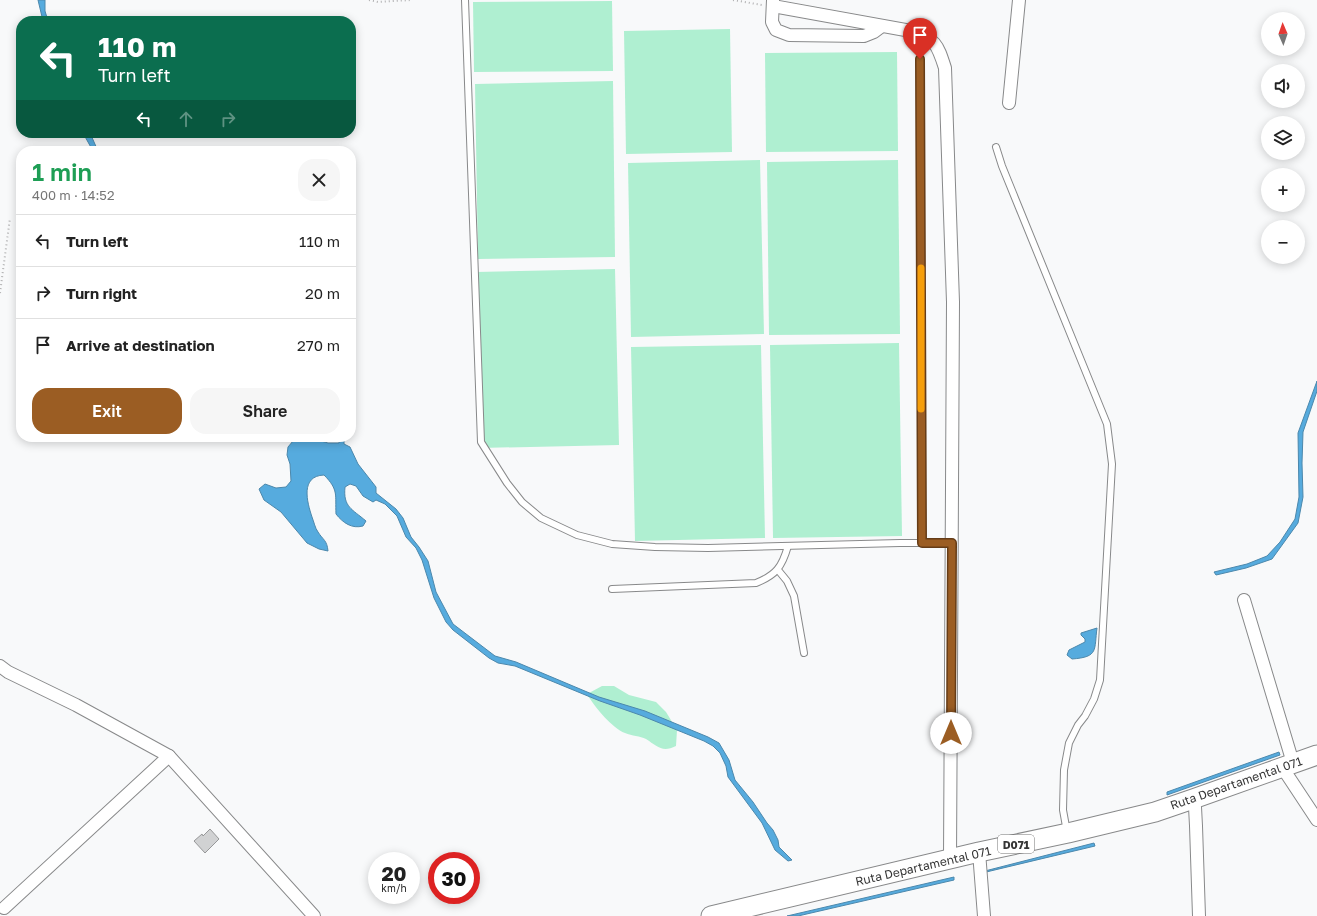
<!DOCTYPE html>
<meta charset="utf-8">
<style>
body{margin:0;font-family:"Golos Text",sans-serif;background:#f6f6f6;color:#222;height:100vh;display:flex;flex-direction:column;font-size:15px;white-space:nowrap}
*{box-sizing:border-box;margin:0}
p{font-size:13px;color:#767676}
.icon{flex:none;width:22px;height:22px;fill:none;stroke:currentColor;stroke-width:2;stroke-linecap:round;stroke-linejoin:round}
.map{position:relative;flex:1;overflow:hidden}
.details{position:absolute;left:16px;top:146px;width:340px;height:296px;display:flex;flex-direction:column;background:#fff;border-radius:16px;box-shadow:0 2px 10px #0003}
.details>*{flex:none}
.hud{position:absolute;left:16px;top:16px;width:340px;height:122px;border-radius:16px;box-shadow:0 2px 10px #0003;background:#0b6e4f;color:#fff;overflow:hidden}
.needle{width:26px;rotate:358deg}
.buttons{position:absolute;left:1261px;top:12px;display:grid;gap:8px}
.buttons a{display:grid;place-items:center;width:44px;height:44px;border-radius:50%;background:#fff;box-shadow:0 2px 10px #0003;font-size:20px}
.speed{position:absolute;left:368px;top:852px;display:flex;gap:8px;font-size:20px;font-weight:700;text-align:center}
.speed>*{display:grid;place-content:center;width:52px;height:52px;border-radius:50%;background:#fff;box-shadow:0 2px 10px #0003;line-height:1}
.speed small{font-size:10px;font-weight:400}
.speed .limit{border:6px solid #d22;background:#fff;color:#111}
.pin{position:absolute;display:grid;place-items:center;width:34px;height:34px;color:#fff;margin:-41px -17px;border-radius:50% 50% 50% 0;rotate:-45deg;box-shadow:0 0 4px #0007}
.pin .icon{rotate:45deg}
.me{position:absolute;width:44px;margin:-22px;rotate:0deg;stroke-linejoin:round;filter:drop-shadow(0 0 3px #0008)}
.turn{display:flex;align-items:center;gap:14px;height:84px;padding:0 16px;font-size:18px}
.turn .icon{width:52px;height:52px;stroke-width:2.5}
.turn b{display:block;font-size:28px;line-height:34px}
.lanes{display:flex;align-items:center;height:38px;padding:0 16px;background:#0003;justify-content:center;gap:20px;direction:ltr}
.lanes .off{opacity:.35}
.round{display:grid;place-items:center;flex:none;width:42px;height:42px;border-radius:16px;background:#f6f6f6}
.headline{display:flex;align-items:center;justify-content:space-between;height:68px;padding:0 16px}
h1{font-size:24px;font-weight:600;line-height:30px;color:#1e9e55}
.action{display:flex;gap:8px;margin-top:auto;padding:8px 16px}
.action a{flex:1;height:46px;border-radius:16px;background:#9b5d23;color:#fff;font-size:16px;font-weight:600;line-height:46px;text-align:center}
.action a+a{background:#f6f6f6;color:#222}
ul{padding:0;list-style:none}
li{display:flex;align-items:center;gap:12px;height:52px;padding:0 16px;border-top:1px solid #e0e0e0}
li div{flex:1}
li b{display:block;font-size:15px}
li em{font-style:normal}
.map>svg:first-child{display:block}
.green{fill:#afefd1}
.water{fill:#56abde;stroke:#4c88ac}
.building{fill:#d1d2d3;stroke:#979899}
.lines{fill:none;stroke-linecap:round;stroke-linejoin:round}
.lane-casing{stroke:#88898a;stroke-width:8}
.street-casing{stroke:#88898a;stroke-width:14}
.primary-casing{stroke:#88898a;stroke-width:21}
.path{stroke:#b0b0b1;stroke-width:2;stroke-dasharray:1 3;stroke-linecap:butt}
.lane{stroke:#fff;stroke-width:6}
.street{stroke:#fff;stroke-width:12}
.primary{stroke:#fff;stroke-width:19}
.route-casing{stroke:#653c17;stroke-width:10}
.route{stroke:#9b5d23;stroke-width:7}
.slow{stroke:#f59e0b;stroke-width:7}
.labels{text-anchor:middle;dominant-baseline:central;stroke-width:3;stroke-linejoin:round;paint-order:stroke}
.shield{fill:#fff;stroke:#727272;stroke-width:1}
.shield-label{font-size:11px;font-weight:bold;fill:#363636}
.street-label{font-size:12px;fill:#363636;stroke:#fff}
</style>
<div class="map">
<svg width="1317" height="916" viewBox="0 0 1317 916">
<rect width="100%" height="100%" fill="#f8f9fa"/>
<g class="green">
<path d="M 612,1 L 613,71 L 474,72 L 473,2 Z"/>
<path d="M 730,29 L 732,152 L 626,154 L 624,31 Z"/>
<path d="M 897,52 L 898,151 L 766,152 L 765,53 Z"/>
<path d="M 613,81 L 615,257 L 478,259 L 475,84 Z"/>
<path d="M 760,160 L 764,334 L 631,337 L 628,163 Z"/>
<path d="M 898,160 L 900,334 L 769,335 L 767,162 Z"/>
<path d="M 615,269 L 619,445 L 480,448 L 476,272 Z"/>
<path d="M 899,343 L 902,536 L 773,538 L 770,345 Z"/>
<path d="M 761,345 L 765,538 L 635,541 L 631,347 Z"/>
<path d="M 602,686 L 614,686 L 629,695 L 656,702 L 666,712 L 677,730 L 676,746 C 662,753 657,746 646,739 C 640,736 632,736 625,733 C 612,728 596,708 588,696 L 589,693 Z"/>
</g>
<g class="water">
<path d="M 38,0 L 45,0 L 45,11 L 48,21 L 43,21 Z"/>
<path d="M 83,133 L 90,133 L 98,151 L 93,151 Z"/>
<path d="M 1317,381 L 1317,391 L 1303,432 L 1302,463 L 1303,497 L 1298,523 L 1272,559 L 1246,568 L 1216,575 L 1214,572 L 1247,564 L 1267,556 L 1280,542 L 1295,519 L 1299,497 L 1298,433 Z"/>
<path d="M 307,437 L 328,443 L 339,443 L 340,437 L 344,437 L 344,444 L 350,447 L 358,464 L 376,487 L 376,493 L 396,509 L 403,518 L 411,537 L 419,547 L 428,561 L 436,592 L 453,624 L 495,656 L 516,662 L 599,697 L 645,711 L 708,737 L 719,743 L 729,760 L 735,780 L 753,802 L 767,823 L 773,830 L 778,840 L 779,847 L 792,860 L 788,861 L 775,850 L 762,823 L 728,777 L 726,766 L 720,753 L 713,746 L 704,741 L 640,715 L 600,701 L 515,666 L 498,663 L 489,658 L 453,630 L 446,622 L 434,598 L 422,560 L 416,548 L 406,537 L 397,516 L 385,504 L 376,500 L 373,502 L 363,496 L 356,486 L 350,484 L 345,487 C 343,507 352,509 366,521 L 363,526 C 352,529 343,523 336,514 C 335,495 339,490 324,475 C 300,476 307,502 312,517 C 314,522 315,528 318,532 C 323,540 327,540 328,551 L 319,549 L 307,543 L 281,512 L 264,500 L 259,489 L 265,484 L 276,488 L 286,487 L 291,481 L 290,464 L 287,455 L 288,447 L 293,441 Z"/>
<path d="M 1097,628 C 1094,650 1099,657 1072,659 L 1067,655 L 1069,650 L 1085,642 L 1085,639 L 1081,635 L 1081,633 Z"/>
<path d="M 1279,752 L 1280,755 L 1167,795 L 1167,792 Z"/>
<path d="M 1094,843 L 1095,846 L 982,873 L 981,872 Z"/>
<path d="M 954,877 L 954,880 L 798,916 L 787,916 Z"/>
</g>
<path class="building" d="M 210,829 L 219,839 L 205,853 L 194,841 L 202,834 L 203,836 Z"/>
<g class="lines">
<g class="lane-casing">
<g id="lane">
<path d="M 465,0 L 481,442 L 507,483 L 522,502 L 541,518 L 577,535 L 612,544 L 655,547 L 708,548 L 900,543 L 952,543"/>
<path d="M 920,59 L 922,543"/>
<path d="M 996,147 L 1002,166 L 1107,424 L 1112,464 L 1100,680 L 1094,699 L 1085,716 L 1078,725 L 1069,743 L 1064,770 L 1063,810 L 1067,832"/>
<path d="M 778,570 L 787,581 L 794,596 L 804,653"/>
<path d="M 612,589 L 756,583 C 776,575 782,567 788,546"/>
</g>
</g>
<g class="street-casing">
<g id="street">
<path d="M 773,0 L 772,22 L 776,30 L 789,35 L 864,36 L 874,32 L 882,26"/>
<path d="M 773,6 L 911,31 C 936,40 937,43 945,68 L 953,302 L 950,859"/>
<path d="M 1009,103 L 1019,0"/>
<path d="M 1244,600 L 1293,763"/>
<path d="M 0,666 L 8,672 L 76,705 L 169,756 L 314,916"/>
<path d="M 1282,767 L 1317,820"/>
<path d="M 1193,799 L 1195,807 L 1196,826 L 1199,916"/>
<path d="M 979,852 L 984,916"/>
<path d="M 4,908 L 169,756"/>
</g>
</g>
<g class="primary-casing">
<path id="primary" d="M 711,916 L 979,852 L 1068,833 L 1155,812 L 1193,799 L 1317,755"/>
</g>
<g class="path">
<path d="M 369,0 L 378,2 L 411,0"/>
<path d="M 733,0 L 762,5"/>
<path d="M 0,293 L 10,218"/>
</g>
<use href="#lane" class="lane"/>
<use href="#street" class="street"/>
<use href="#primary" class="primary"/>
</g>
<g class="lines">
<g class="route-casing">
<path id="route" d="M 920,59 L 922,543 L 952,543 L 951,733"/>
</g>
<use href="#route" class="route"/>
<path class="slow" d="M 921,268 L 921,409"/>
</g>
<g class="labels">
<rect class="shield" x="998" y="835" width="36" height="18" rx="3"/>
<g class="shield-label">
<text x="1016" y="844">D071</text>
</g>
<g class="street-label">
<text transform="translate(1236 783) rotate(-19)">Ruta Departamental 071</text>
<text transform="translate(923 866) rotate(-13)">Ruta Departamental 071</text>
</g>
</g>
</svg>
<div class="buttons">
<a><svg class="needle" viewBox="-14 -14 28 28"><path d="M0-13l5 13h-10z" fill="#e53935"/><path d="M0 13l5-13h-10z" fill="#767676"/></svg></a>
<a><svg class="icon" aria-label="sound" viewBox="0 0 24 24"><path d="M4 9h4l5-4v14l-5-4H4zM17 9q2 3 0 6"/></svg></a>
<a><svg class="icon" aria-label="layers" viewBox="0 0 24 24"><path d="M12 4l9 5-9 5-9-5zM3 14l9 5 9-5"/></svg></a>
<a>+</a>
<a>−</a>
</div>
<div class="speed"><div>20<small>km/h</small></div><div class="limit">30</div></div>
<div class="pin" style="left:920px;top:59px;background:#d93025"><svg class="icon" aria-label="arrive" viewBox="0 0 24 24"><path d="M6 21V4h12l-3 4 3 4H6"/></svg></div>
<svg class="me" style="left:951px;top:733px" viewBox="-20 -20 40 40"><circle r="19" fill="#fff"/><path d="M0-13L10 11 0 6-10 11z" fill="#9b5d23"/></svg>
<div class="hud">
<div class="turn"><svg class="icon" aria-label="left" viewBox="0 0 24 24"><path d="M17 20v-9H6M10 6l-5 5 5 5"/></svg><div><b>110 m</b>Turn left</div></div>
<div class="lanes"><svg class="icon" aria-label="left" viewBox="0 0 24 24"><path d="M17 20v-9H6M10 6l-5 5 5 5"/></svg><svg class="icon off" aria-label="ahead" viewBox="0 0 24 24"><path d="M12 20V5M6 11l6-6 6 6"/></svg><svg class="icon off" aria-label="right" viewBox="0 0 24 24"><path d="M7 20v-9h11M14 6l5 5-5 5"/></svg></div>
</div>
<section class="details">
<div class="headline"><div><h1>1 min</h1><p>400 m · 14:52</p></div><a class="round"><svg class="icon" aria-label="close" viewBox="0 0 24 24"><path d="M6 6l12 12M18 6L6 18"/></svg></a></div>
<ul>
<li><svg class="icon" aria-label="left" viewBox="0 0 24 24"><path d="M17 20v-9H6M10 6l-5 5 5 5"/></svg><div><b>Turn left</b></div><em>110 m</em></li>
<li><svg class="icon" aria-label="right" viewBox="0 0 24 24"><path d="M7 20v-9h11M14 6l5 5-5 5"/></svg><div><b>Turn right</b></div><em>20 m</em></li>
<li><svg class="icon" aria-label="arrive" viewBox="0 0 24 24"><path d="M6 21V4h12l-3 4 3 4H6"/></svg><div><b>Arrive at destination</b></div><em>270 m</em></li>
</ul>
<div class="action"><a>Exit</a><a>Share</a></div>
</section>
</div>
